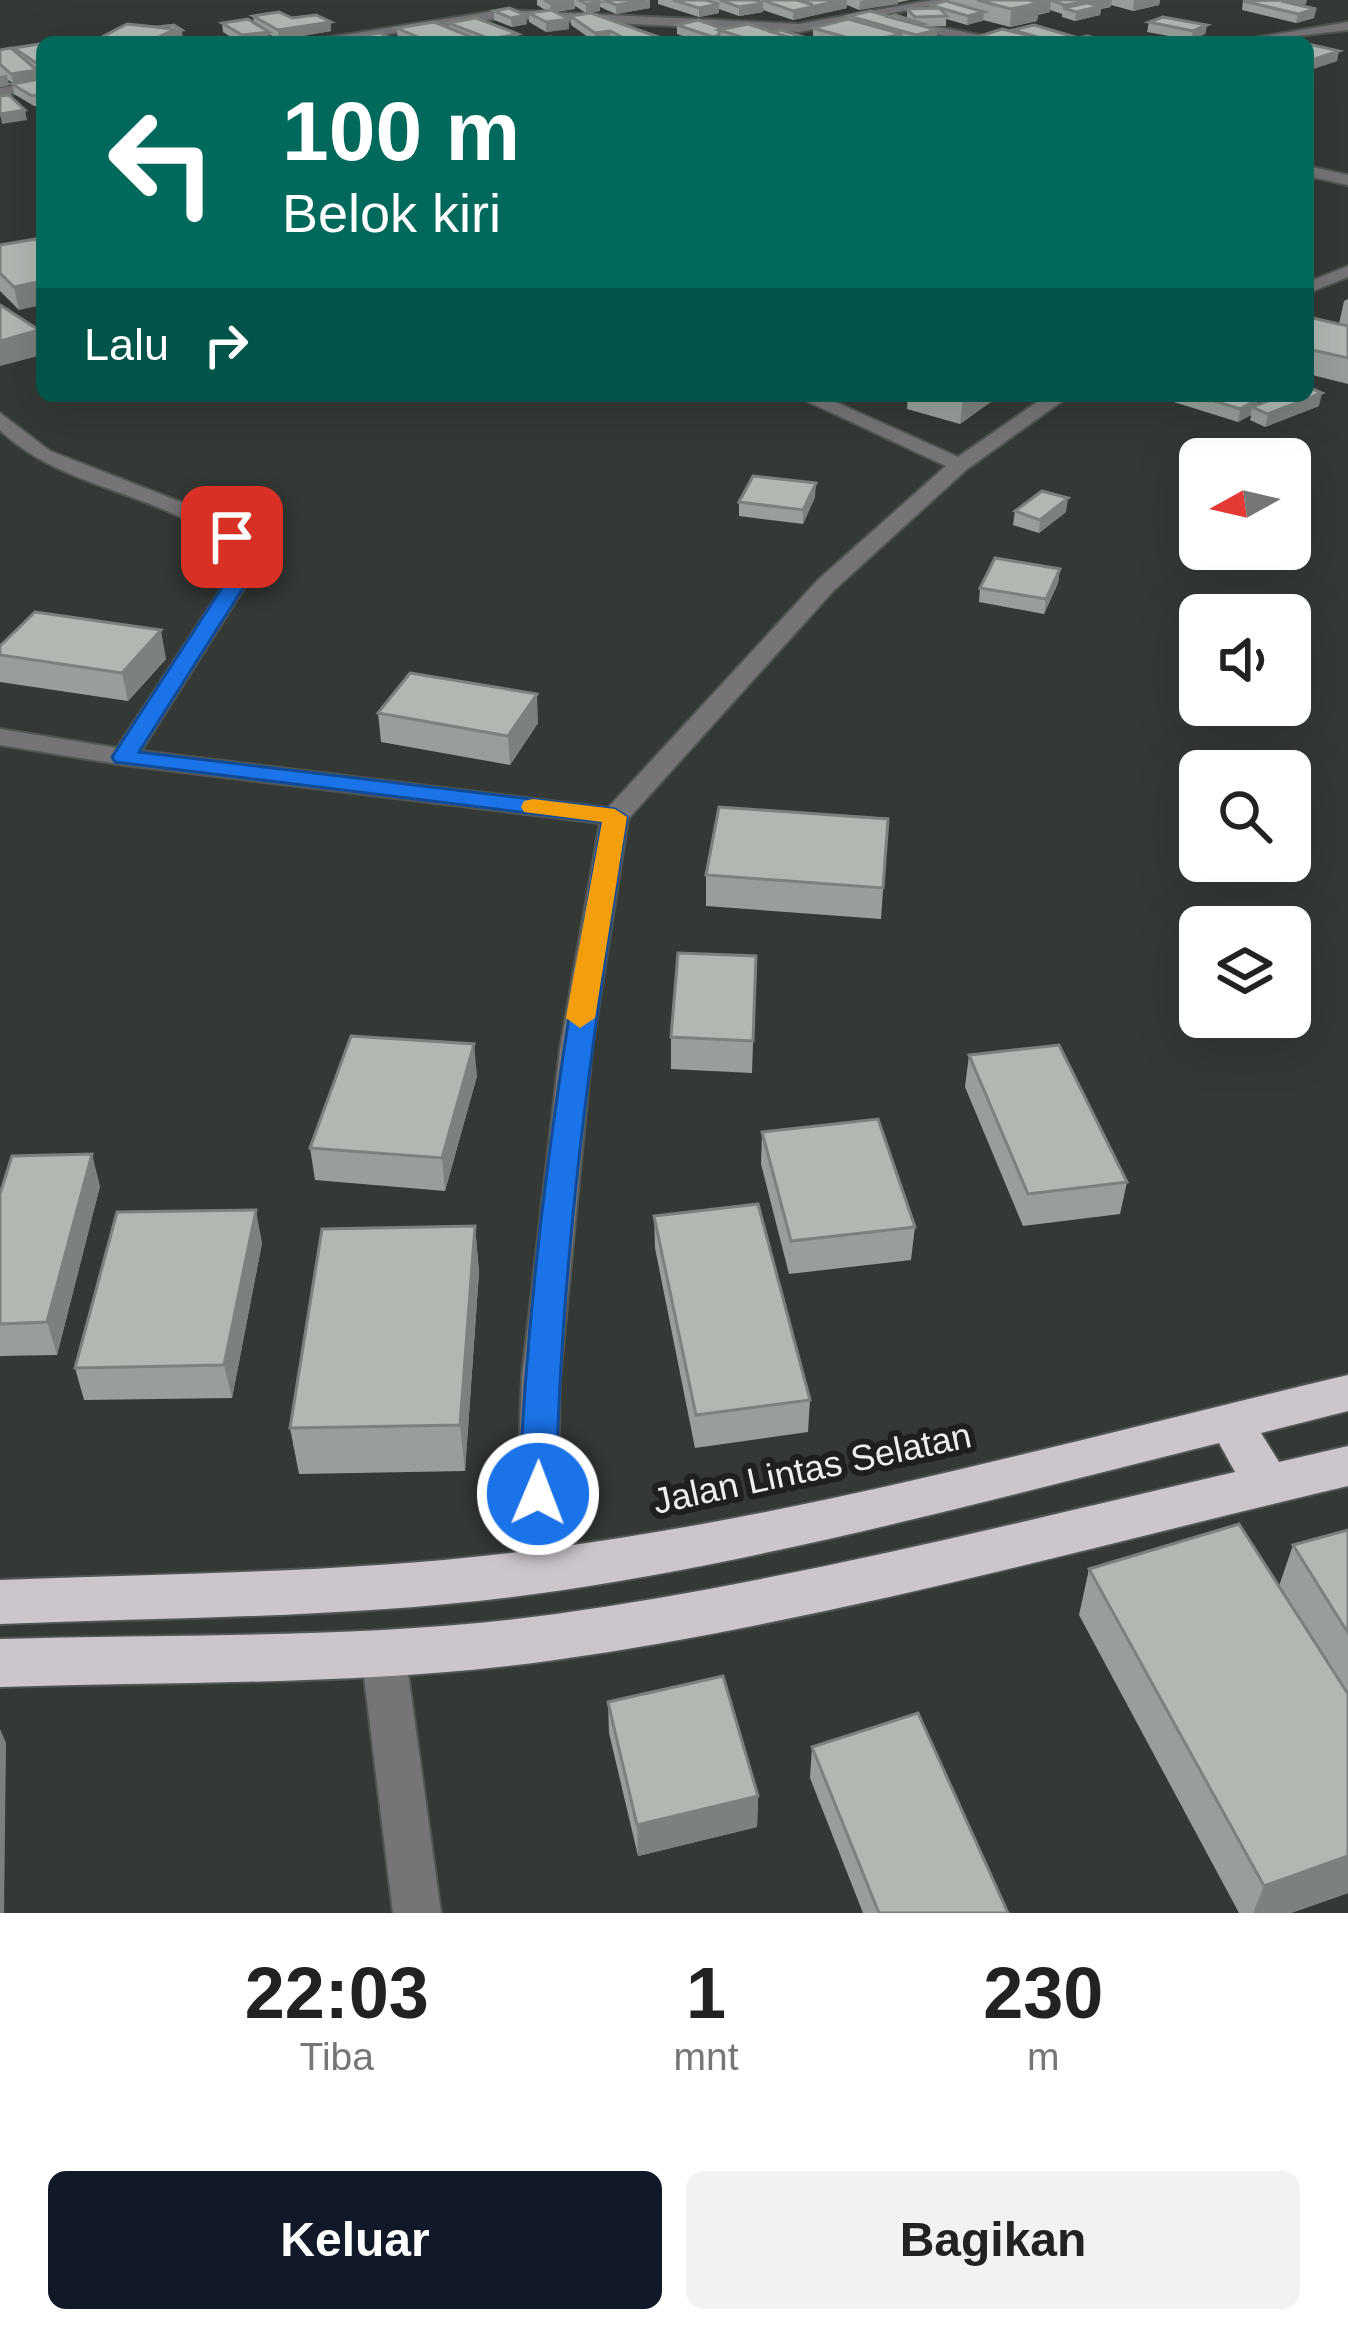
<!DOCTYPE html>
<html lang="id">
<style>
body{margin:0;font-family:Arial,sans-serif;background:#f2f2f2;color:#222;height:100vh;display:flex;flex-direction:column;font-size:45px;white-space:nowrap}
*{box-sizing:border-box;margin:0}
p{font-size:39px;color:#767676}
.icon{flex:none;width:66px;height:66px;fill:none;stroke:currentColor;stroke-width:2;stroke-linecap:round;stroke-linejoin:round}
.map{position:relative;height:1913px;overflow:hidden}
.details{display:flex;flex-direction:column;background:#fff;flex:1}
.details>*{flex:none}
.guide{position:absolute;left:36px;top:36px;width:1278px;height:366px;border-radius:18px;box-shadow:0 12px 48px #0002;background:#00695c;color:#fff;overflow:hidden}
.needle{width:78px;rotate:262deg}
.buttons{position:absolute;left:1179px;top:438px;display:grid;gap:24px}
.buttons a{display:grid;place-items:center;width:132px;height:132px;border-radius:18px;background:#fff;box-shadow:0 12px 48px #0002;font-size:60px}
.pin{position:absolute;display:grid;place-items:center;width:102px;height:102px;color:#fff;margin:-51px;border-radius:24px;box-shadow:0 6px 18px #0006}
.me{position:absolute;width:132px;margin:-66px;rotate:1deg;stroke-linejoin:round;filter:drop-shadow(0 0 9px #0008)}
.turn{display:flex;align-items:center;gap:42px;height:252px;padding:0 48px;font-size:54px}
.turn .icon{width:156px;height:156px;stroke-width:2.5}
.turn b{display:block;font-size:84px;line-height:102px}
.then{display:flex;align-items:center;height:114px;padding:0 48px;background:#0003;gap:24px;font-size:45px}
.eta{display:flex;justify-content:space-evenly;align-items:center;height:204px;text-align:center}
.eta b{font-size:72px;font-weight:800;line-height:84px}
.cta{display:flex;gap:24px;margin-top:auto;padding:24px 48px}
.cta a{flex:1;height:138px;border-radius:18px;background:#111827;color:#fff;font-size:48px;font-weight:800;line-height:138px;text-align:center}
.cta a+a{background:#f2f2f2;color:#222}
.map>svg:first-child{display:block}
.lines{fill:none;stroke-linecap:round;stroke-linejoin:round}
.lane-casing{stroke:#515652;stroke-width:4}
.street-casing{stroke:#515652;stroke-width:4}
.highway-casing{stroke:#515652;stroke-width:4}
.lane{fill:#767476;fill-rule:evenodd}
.street{fill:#767476;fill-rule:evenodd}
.highway{fill:#ccc6cc;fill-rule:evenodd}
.wall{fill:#989e99}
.shaded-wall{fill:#7c817d}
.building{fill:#b1b8b2;stroke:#7c817d;stroke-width:3}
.route{fill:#1a73e8;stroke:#114b97;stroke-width:3}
.slow{fill:#f59e0b}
.labels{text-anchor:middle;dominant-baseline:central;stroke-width:12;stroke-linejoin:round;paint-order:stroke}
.near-street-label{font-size:36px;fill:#ecf0ed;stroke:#1e201e}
</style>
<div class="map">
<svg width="1348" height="1913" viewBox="0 0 1348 1913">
<rect width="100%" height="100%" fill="#343935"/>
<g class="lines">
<g class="lane-casing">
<path id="lane" d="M 383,1632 L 398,1637 L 405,1651 L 441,1913 L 393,1913 L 361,1651 L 368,1637 Z"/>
</g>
<g class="street-casing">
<g id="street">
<path d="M 932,0 L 958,0 L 799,32 L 502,18 L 332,42 L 299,42 L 502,10 L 799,24 Z"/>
<path d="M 902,20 L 995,38 L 1001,42 L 975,42 L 898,27 Z"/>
<path d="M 1348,22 L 1348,30 L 1248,42 L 1254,38 Z"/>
<path d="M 42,81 L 42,89 L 0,96 L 0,88 Z"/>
<path d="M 1308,166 L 1348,175 L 1348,185 L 1308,176 Z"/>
<path d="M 1348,266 L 1348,277 L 1308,293 L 1308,282 Z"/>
<path d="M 796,396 L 822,396 L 958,457 L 1046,396 L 1069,396 L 967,469 L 834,590 L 628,819 L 592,1049 L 560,1377 L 556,1572 L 550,1585 L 535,1590 L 520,1585 L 514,1572 L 522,1377 L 560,1049 L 600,823 L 124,765 L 0,745 L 0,729 L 117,748 L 229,577 L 233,552 C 166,490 66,493 0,430 L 0,413 L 50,451 L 209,513 L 255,551 L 251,577 L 141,751 L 608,808 L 818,580 L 946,466 Z"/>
</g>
</g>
<g class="highway-casing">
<path id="highway" d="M 1348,1375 L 1348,1411 L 1261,1433 L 1279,1462 L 1348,1446 L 1348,1486 C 1086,1548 823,1622 555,1660 C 373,1686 184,1681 0,1687 L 0,1639 C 184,1634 373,1639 556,1614 C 785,1582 1010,1524 1235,1472 L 1219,1443 C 992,1499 766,1562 535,1594 C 359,1618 178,1617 0,1624 L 0,1580 C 178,1573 357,1573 534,1550 C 809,1516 1079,1438 1348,1375 Z"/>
</g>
<use href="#lane" class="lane"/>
<use href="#street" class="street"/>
<use href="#highway" class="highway"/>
</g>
<g class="wall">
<path d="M 537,0 L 650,0 L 650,8 L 616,14 L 600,7 L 600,11 L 586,13 L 575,6 L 575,9 L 555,12 L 569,19 L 569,29 L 546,32 L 529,22 L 529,13 L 547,11 L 537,5 Z"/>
<path d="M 658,0 L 754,0 L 760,2 L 760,0 L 910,0 L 859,10 L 847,5 L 847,8 L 793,20 L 763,10 L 763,12 L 739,16 L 719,9 L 719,13 L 699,17 L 658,4 Z"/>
<path d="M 947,0 L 1160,0 L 1159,5 L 1133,11 L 1111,5 L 1111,7 L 1101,9 L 1100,15 L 1075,21 L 1062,17 L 1062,14 L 1050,10 L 1050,12 L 1038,15 L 1037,21 L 1010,27 L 983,20 L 967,25 L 946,19 L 946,26 L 925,26 L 937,30 L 936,42 L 938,42 L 701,42 L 677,34 L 677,25 L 772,32 L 813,40 L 813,28 L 848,20 L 849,16 L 889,17 L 907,19 L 907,9 L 930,9 L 930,5 Z"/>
<path d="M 1243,1 L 1306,4 L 1299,5 L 1316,9 L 1314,18 L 1296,23 L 1242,10 Z"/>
<path d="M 494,11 L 527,24 L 512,27 L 494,20 Z"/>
<path d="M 253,16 L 331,22 L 331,31 L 279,40 L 269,34 L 270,41 L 262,42 L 239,42 L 223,32 L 222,23 L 254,23 Z"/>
<path d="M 570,16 L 664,42 L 595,42 L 571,25 Z"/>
<path d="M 1149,22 L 1207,25 L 1205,34 L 1191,40 L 1147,32 Z"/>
<path d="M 448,23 L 518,34 L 519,42 L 398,42 L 397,28 L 449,28 Z"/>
<path d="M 1308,44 L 1337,61 L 1313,69 L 1308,68 Z"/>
<path d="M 42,46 L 42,75 L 38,73 L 39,79 L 42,80 L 42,112 L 38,109 L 37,106 L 34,106 L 14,94 L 13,83 L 8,80 L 9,85 L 0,87 L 0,50 L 15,51 L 14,48 Z"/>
<path d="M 35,239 L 19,310 L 0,291 L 0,245 Z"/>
<path d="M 1348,299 L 1348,384 L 1308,374 L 1308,317 L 1339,324 L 1344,301 Z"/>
<path d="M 908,396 L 999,396 L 960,424 L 907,409 Z"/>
<path d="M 1162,396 L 1250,396 L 1258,399 L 1257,405 L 1319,406 L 1265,427 L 1250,420 L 1251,415 L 1238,422 L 1161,398 Z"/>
<path d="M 815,497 L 803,524 L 739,516 L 739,502 Z"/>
<path d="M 1015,511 L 1066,512 L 1039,533 L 1013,525 Z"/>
<path d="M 1060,569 L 1058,583 L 1044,614 L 979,602 L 980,588 Z"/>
<path d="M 0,646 L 166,659 L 128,701 L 0,682 Z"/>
<path d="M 378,713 L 538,723 L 510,765 L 381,742 Z"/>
<path d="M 888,819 L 881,919 L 706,906 L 706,875 Z"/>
<path d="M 756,956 L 752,1073 L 671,1069 L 671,1037 Z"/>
<path d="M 969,1055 L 1127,1182 L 1120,1214 L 1023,1226 L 965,1087 Z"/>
<path d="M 477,1076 L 445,1191 L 315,1180 L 310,1148 Z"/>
<path d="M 762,1132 L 915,1227 L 911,1260 L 789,1274 L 761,1164 Z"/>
<path d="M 100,1186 L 57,1355 L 0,1356 L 0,1194 Z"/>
<path d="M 654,1216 L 810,1400 L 808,1432 L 695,1448 L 655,1248 Z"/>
<path d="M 475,1226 L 479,1272 L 465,1471 L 299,1474 L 290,1428 Z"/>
<path d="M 262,1243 L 232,1398 L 84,1400 L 75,1368 Z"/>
<path d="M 1348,1530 L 1348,1893 L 1291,1913 L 1239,1913 L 1079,1615 L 1089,1569 L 1279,1586 L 1293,1545 Z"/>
<path d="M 608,1702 L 758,1796 L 757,1827 L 638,1856 L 609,1733 Z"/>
<path d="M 812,1747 L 1008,1913 L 863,1913 L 810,1778 Z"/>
</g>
<g class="shaded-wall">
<path d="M 574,0 L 575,9 L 551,12 L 550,3 Z"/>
<path d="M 650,0 L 650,8 L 616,14 L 616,5 Z"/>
<path d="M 842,0 L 847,0 L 847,8 L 793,20 L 793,11 Z"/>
<path d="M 865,0 L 898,0 L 898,4 L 859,10 L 860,1 Z"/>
<path d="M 1028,0 L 1051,0 L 1050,12 L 1038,15 L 1037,21 L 1010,27 L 1011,9 Z"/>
<path d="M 1099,0 L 1112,0 L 1111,7 L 1101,8 L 1100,15 L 1075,21 L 1076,12 L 1064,9 L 1064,5 Z"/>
<path d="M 1134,0 L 1160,0 L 1159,5 L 1133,11 Z"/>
<path d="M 1285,0 L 1307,0 L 1306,4 L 1280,10 Z"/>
<path d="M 600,2 L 600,11 L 586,13 L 586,4 Z"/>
<path d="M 763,3 L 763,12 L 739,16 L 739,7 Z"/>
<path d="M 719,4 L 719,13 L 699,17 L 699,8 Z"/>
<path d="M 1316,9 L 1314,18 L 1296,23 L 1298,14 Z"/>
<path d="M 984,12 L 983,21 L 967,25 L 968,16 Z"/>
<path d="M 526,15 L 527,24 L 512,27 L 511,18 Z"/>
<path d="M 569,19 L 569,29 L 546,32 L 546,22 Z"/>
<path d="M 331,22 L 331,31 L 279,40 L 278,30 Z"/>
<path d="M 924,24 L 923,33 L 937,30 L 936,42 L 915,42 L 915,35 Z"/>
<path d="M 1207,25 L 1205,34 L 1191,40 L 1193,31 Z"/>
<path d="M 175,29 L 182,30 L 183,39 L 176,40 L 177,42 L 149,42 Z"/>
<path d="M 610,31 L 610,41 L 596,42 L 595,33 Z"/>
<path d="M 269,32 L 270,41 L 243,42 L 242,35 Z"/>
<path d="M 518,34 L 519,42 L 491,42 L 490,39 Z"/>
<path d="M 902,34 L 901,42 L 870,42 Z"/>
<path d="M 1339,51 L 1337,61 L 1313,69 L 1315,59 Z"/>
<path d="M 37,70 L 39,80 L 13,83 L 11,74 Z"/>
<path d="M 7,75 L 9,85 L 0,87 L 0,76 Z"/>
<path d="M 25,110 L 27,120 L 2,124 L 0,114 Z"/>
<path d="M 42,281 L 42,305 L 19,310 L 14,287 Z"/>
<path d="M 39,330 L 42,355 L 0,366 L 0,341 Z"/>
<path d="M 1322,393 L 1319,406 L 1265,427 L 1268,414 Z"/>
<path d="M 967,396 L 999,396 L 960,424 L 963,399 Z"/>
<path d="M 1258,399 L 1256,409 L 1252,407 L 1251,415 L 1238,422 L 1240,409 Z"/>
<path d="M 816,483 L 815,497 L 803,524 L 803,510 Z"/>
<path d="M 1068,498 L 1066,512 L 1039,533 L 1040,520 Z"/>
<path d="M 1060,569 L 1058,583 L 1044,614 L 1046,599 Z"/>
<path d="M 161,630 L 166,659 L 128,701 L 122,673 Z"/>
<path d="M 537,694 L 538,723 L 510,765 L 508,736 Z"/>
<path d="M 474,1044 L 477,1076 L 445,1191 L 442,1158 Z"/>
<path d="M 92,1154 L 100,1186 L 57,1355 L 47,1322 Z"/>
<path d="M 256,1210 L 262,1243 L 232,1398 L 224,1365 Z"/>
<path d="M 475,1226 L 479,1272 L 465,1471 L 460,1425 Z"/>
<path d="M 0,1729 L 6,1743 L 4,1913 L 0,1913 Z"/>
<path d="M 758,1796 L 757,1827 L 638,1856 L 637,1825 Z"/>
<path d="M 1348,1856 L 1348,1893 L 1291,1913 L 1253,1913 L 1264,1886 Z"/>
</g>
<g class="building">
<path d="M 544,0 L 574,0 L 550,3 Z"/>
<path d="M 579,0 L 596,0 L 600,2 L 586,4 Z"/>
<path d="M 604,0 L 646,0 L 616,5 Z"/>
<path d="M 673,0 L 706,0 L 719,4 L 699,8 Z"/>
<path d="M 720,0 L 754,0 L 763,3 L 739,7 Z"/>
<path d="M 762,0 L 797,0 L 813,5 L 801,0 L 842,0 L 793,11 Z"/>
<path d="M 977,0 L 1029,0 L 1039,3 L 1011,9 Z"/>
<path d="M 1051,0 L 1099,0 L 1064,5 Z"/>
<path d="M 1285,0 L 1281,1 L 1316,9 L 1298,14 L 1243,1 Z"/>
<path d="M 946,1 L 984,12 L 968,16 L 930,5 Z"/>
<path d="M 1087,3 L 1101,6 L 1076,12 L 1063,8 Z"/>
<path d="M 509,8 L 526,15 L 511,18 L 494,11 Z"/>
<path d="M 939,8 L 947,16 L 915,17 L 907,9 Z"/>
<path d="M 551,10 L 569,19 L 546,22 L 529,13 Z"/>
<path d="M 870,11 L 937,30 L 916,35 L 849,16 Z"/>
<path d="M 279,12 L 292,18 L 316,15 L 331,22 L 278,30 L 253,16 Z"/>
<path d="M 591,13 L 664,39 L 651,42 L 632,42 L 610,31 L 595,33 L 570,16 Z"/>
<path d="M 895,15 L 924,24 L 920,25 L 889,17 Z"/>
<path d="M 1163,17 L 1207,25 L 1193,31 L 1149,22 Z"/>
<path d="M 476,18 L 518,34 L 490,39 L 448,23 Z"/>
<path d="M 248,19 L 269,32 L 242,35 L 222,23 Z"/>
<path d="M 848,19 L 902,34 L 863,42 L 813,28 Z"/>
<path d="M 698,20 L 724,29 L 719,30 L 719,35 L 713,37 L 677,25 Z"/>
<path d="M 434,22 L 474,38 L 453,42 L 429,42 L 397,28 Z"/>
<path d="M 127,24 L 175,29 L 149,42 L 98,39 Z"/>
<path d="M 748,24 L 795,39 L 780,42 L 757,42 L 719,30 Z"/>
<path d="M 174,25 L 182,30 L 175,31 L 175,29 L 157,27 Z"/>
<path d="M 1034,25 L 1072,36 L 1051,41 L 1013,30 Z"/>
<path d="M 1002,29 L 1056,42 L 986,42 L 971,39 Z"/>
<path d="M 781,30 L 819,42 L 795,42 L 795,39 L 772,32 Z"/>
<path d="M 380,33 L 398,42 L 354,42 L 346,38 Z"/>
<path d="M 1087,36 L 1109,42 L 1061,42 Z"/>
<path d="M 550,37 L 563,42 L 520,42 Z"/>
<path d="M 39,44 L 42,46 L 42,67 L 14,48 Z"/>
<path d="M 1308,44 L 1339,51 L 1315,59 L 1308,58 Z"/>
<path d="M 11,48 L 37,70 L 11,74 L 0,64 L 0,50 Z"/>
<path d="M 40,79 L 42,80 L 42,94 L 32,96 L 12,84 Z"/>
<path d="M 9,95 L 25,110 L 0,114 L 0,96 Z"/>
<path d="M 35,239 L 42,245 L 42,281 L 14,287 L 0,273 L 0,245 Z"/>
<path d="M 0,305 L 39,330 L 0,341 Z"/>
<path d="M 1308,317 L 1348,326 L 1348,358 L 1308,349 Z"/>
<path d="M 1308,387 L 1322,393 L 1268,414 L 1252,407 L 1281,396 L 1308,396 Z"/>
<path d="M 1198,396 L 1250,396 L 1258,399 L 1240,409 Z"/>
<path d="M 753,476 L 816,483 L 803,510 L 739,502 Z"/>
<path d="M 1042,491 L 1068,498 L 1040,520 L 1015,511 Z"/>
<path d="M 995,558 L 1060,569 L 1046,599 L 980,588 Z"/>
<path d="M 35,612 L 161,630 L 122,673 L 0,655 L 0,646 Z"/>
<path d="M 410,673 L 537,694 L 508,736 L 378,713 Z"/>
<path d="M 719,807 L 888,819 L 883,888 L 706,875 Z"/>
<path d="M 678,953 L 756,956 L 753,1041 L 671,1037 Z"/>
<path d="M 351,1036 L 474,1044 L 442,1158 L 310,1148 Z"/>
<path d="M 1059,1045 L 1127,1182 L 1028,1194 L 969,1055 Z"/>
<path d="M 878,1119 L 915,1227 L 791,1241 L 762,1132 Z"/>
<path d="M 92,1154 L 47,1322 L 0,1324 L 0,1194 L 12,1156 Z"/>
<path d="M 758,1204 L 810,1400 L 696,1415 L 654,1216 Z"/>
<path d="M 256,1210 L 224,1365 L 75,1368 L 117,1212 Z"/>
<path d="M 475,1226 L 460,1425 L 290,1428 L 322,1229 Z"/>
<path d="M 1239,1524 L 1348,1694 L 1348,1856 L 1264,1886 L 1089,1569 Z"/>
<path d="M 1348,1530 L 1348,1633 L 1293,1545 Z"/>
<path d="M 723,1676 L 758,1796 L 637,1825 L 608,1702 Z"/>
<path d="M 918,1713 L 1008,1913 L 879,1913 L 812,1747 Z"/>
</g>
<path class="route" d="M 224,532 L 239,532 L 254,551 L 250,577 L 139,752 L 615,809 L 627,817 C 591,1041 560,1266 556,1494 L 551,1505 L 538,1509 L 525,1505 L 519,1494 C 528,1268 562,1045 602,822 L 115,762 L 112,757 L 229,577 L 234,552 L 222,537 Z"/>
<path class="slow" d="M 533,799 L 615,809 L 627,817 L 595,1018 L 580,1028 L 566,1018 L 602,822 L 524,812 L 521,807 L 524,801 Z"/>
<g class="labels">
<g class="near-street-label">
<text transform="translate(812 1468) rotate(-12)">Jalan Lintas Selatan</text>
</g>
</g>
</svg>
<div class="buttons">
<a><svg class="needle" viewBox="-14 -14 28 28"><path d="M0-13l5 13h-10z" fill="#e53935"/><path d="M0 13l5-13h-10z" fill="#767676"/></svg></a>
<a><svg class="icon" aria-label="sound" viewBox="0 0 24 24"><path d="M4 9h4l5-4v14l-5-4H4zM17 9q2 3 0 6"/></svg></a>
<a><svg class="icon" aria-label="search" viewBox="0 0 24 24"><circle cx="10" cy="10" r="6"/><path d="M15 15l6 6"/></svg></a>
<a><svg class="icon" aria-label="layers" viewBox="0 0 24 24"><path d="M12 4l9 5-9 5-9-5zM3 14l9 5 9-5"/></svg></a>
</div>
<div class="pin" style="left:232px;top:537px;background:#d93025"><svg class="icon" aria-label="arrive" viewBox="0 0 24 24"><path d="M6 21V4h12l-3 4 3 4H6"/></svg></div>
<svg class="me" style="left:538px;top:1494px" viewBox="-20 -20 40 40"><circle r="17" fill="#1a73e8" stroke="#fff" stroke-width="3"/><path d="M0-11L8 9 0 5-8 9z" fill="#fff"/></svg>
<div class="guide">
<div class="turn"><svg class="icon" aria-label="left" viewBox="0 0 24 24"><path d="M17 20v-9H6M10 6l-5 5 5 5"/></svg><div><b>100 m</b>Belok kiri</div></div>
<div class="then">Lalu<svg class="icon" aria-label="right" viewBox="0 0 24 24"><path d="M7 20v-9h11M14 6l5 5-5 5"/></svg></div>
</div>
</div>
<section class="details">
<div class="eta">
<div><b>22:03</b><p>Tiba</p></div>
<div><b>1</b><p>mnt</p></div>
<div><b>230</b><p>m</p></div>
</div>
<div class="cta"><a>Keluar</a><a>Bagikan</a></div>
</section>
